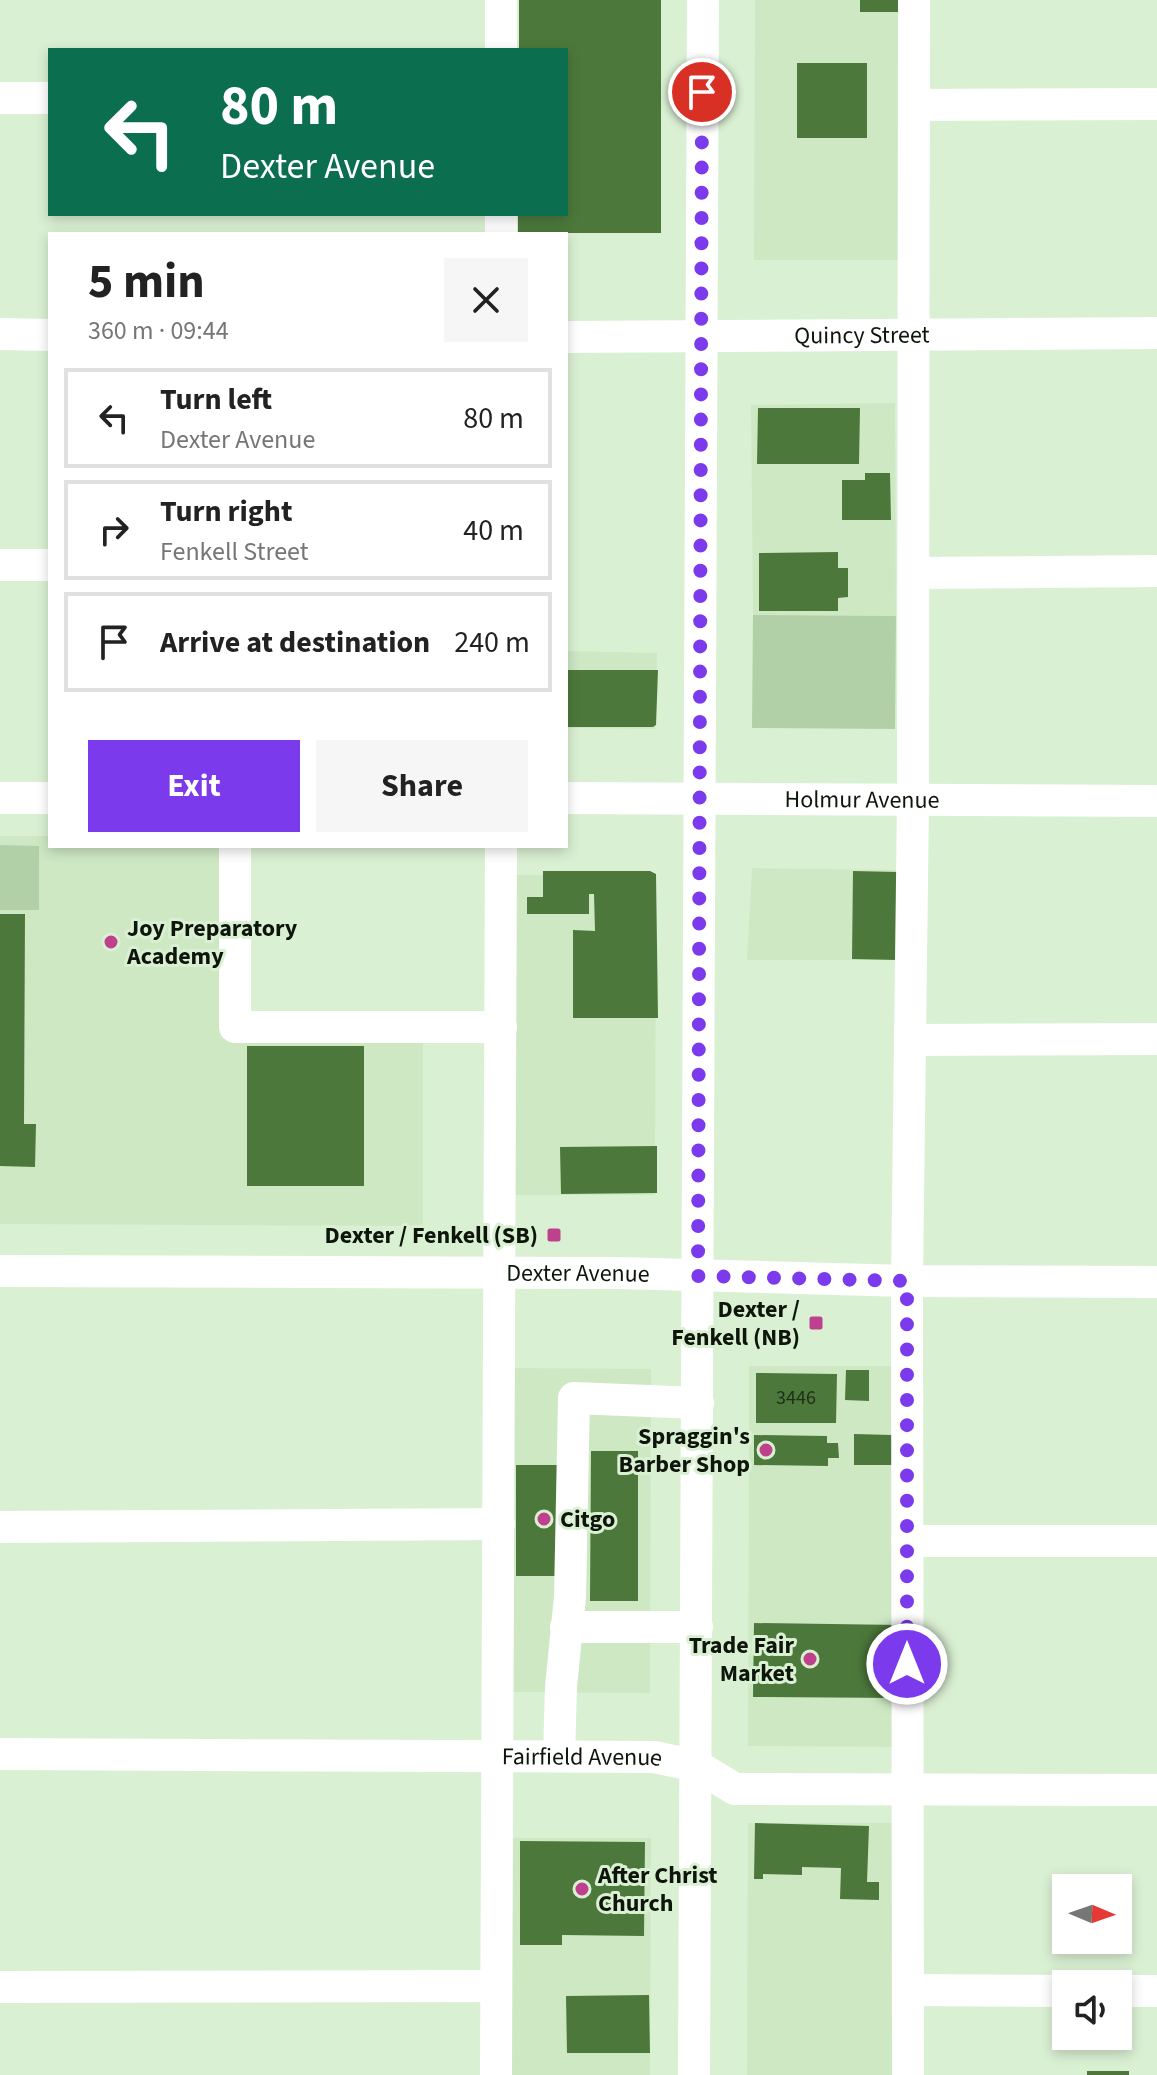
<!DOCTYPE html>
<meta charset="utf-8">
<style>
body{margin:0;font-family:"Source Sans 3",sans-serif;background:#f6f6f6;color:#222;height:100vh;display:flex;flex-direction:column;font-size:30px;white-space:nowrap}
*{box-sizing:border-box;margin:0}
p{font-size:26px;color:#767676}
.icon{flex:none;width:44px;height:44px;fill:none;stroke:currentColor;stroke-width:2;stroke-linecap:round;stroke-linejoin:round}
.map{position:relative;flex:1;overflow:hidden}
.details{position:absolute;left:48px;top:232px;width:520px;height:616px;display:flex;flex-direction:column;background:#fff;border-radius:0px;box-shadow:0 4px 12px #0003}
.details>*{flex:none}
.banner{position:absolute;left:48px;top:48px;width:520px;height:168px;border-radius:0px;box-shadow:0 4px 12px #0003;background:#0b6e4f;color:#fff;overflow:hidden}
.needle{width:52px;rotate:92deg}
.tools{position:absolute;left:1052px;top:1874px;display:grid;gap:16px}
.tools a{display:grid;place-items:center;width:80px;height:80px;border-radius:0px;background:#fff;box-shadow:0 4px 12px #0003;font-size:40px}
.pin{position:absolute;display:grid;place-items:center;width:68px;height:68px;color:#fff;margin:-34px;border:4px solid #fff;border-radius:50%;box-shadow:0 2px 8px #0007}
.me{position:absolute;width:88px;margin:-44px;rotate:0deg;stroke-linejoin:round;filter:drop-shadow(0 0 6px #0008)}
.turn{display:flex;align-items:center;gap:28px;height:168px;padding:0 40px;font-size:36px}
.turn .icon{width:104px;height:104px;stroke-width:2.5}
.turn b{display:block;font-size:56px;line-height:68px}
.round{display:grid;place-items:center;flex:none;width:84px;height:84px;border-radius:0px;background:#f6f6f6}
.headline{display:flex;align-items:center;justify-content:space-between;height:136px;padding:0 40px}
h1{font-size:48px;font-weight:700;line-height:60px}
.primary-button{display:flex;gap:16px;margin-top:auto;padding:16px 40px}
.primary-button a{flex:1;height:92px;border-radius:0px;background:#7c3aed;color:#fff;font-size:32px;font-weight:700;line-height:92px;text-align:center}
.primary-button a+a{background:#f6f6f6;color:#222}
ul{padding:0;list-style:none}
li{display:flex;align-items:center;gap:24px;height:100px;margin:0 16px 12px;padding:0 24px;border:4px solid #e0e0e0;border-radius:0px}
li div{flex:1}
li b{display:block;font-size:30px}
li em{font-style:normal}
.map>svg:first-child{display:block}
.built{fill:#cee8c4}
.green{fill:#b2d0a8}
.building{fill:#4c793b}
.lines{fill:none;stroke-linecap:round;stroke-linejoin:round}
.minor{stroke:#fff;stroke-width:32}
.route{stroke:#7c3aed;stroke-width:14;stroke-dasharray:0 25.2}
.poi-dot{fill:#bf408c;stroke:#daf0d3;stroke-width:3}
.labels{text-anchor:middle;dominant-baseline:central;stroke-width:6;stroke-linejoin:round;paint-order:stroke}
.number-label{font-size:20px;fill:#1e2f18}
.street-label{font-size:24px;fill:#0e160c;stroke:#daf0d3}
.poi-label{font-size:24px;font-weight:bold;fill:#0e160c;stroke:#daf0d3;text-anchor:end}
</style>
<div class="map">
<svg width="1157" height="2075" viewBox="0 0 1157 2075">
<rect width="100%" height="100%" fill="#daf0d3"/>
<g class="built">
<path d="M 755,0 L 901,0 L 900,260 L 754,260 Z"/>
<path d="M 895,403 L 896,616 L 753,615 L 751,405 Z"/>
<path d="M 566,651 L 657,653 L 655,729 L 566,728 Z"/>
<path d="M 0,836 L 50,836 L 50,846 L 223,846 L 222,1038 L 423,1039 L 423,1226 L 0,1224 Z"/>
<path d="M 752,868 L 896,870 L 897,960 L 747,960 Z"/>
<path d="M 512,875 L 656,875 L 655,1195 L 511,1195 Z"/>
<path d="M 749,1366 L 897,1366 L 896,1747 L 748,1746 Z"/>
<path d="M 509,1368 L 651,1369 L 650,1693 L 508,1692 Z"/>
<path d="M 748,1823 L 895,1823 L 895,2075 L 747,2075 Z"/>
<path d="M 508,1838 L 651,1838 L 650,2075 L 507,2075 Z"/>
</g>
<g class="green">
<path d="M 753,615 L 896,616 L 895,729 L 752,728 Z"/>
<path d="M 0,845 L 39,846 L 39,910 L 0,910 Z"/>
</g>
<g class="building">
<path d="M 519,0 L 661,0 L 661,233 L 518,233 L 518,214 L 566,214 L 566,50 L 519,50 Z"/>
<rect x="860" y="0" width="46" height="12"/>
<rect x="797" y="63" width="70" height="75"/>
<path d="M 758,408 L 860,408 L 859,464 L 757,464 Z"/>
<path d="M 865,473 L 890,473 L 891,520 L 842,520 L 842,480 L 865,480 Z"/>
<path d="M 838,552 L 838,568 L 848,568 L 848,597 L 838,598 L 838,611 L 759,611 L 759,553 Z"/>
<path d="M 567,670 L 658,670 L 656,725 L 653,727 L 567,727 Z"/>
<path d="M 543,871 L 650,871 L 656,874 L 658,1018 L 573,1018 L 573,930 L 595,931 L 594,894 L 589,894 L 589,914 L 527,914 L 527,897 L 543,897 Z"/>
<path d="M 853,871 L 898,872 L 897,960 L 852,959 Z"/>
<path d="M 0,914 L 25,914 L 24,1124 L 36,1124 L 35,1167 L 0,1166 Z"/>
<rect x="247" y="1046" width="117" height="140"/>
<path d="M 657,1146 L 657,1193 L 561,1194 L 560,1147 Z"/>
<path d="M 846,1370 L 869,1370 L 869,1401 L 845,1400 Z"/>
<path d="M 756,1373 L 837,1374 L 836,1423 L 756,1423 Z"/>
<path d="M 854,1434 L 892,1435 L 892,1465 L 854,1465 Z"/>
<path d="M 754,1435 L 827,1436 L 827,1443 L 838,1443 L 839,1458 L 828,1458 L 828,1466 L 754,1465 Z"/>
<path d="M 591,1451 L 638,1451 L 638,1601 L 590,1601 Z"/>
<path d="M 516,1465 L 565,1465 L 564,1576 L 516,1576 Z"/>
<path d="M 754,1623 L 900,1625 L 899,1698 L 753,1697 Z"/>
<path d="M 755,1823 L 869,1826 L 867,1882 L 879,1882 L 879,1900 L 840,1899 L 841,1868 L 802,1867 L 802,1875 L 763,1874 L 763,1879 L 754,1879 Z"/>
<path d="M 520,1841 L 645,1842 L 644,1936 L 562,1935 L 562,1945 L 520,1945 Z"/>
<path d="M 649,1995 L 650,2053 L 567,2053 L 566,1996 Z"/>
<rect x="1087" y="2071" width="42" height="4"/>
</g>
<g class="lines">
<g class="minor">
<path d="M 501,50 L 501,0"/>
<path d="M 0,98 L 50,98"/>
<path d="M 914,105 L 1157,104"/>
<path d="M 501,234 L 501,214"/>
<path d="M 0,334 L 50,335"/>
<path id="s1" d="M 566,337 L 1157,333"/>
<path d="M 0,565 L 50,565"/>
<path d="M 914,573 L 1157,571"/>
<path d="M 0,798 L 50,798"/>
<path id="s2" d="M 566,798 L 1157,801"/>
<path d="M 235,846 L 235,1027 L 501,1027"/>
<path d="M 910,1040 L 1157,1039"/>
<path id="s3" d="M 0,1271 L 619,1273 L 907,1281 L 1157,1282"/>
<path d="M 0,1527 L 499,1524"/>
<path d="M 907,1541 L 1157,1541"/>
<path d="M 566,1627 L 697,1627"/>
<path id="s4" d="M 0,1754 L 654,1757 L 697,1766 L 735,1789 L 1157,1790"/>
<path d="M 559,1756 L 561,1687 L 570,1597 L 574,1398 L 698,1403"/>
<path d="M 0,1987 L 496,1986"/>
<path d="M 908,1990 L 1066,1991"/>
<path d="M 1118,1991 L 1157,1991"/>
<path d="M 496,2075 L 501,846"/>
<path d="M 694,2075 L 703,0"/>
<path d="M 908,2075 L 907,1281 L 913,801 L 914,0"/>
</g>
</g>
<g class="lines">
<path class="route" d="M 702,92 L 698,1276 L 907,1281 L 907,1664"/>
</g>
<g class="poi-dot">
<circle cx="111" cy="942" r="8"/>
<rect x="546" y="1227" width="16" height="16" rx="4"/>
<rect x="808" y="1315" width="16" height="16" rx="4"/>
<circle cx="766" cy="1450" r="8"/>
<circle cx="544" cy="1519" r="8"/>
<circle cx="810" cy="1659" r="8"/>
<circle cx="582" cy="1889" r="8"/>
</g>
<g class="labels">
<g class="number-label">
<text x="796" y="1398">3446</text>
</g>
<g class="street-label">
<text stroke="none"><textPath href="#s1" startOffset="296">Quincy Street</textPath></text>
<text stroke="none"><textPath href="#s2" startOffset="296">Holmur Avenue</textPath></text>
<text stroke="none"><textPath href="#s3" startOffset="578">Dexter Avenue</textPath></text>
<text stroke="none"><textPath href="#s4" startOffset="582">Fairfield Avenue</textPath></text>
</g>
<g class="poi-label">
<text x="127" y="928" text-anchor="start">Joy Preparatory<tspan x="127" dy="28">Academy</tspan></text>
<text x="538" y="1235">Dexter / Fenkell (SB)</text>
<text x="800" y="1309">Dexter /<tspan x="800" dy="28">Fenkell (NB)</tspan></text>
<text x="750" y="1436">Spraggin's<tspan x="750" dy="28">Barber Shop</tspan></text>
<text x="560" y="1519" text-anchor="start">Citgo</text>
<text x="794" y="1645">Trade Fair<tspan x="794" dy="28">Market</tspan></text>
<text x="598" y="1875" text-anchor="start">After Christ<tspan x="598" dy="28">Church</tspan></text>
</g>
</g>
</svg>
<div class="tools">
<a><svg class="needle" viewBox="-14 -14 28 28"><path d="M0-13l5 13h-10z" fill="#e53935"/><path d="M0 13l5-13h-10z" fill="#767676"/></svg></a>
<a><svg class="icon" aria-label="sound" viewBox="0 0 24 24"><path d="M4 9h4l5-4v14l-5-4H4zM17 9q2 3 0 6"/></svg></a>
</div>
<div class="pin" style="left:702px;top:92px;background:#d93025"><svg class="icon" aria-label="arrive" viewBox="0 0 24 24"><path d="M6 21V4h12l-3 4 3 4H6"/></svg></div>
<svg class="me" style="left:907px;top:1664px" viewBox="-20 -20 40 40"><circle r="17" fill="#7c3aed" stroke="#fff" stroke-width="3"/><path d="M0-11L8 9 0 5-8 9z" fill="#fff"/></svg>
<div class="banner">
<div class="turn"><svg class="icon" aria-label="left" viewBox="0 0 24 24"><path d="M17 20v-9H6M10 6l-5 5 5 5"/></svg><div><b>80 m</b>Dexter Avenue</div></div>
</div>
<section class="details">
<div class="headline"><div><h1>5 min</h1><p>360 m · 09:44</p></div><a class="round"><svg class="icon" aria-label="close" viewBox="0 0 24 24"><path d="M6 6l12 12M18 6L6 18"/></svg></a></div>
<ul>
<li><svg class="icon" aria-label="left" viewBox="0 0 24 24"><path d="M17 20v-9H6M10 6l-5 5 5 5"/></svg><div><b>Turn left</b><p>Dexter Avenue</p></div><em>80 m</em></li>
<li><svg class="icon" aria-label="right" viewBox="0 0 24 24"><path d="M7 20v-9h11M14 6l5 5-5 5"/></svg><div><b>Turn right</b><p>Fenkell Street</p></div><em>40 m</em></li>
<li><svg class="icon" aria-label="arrive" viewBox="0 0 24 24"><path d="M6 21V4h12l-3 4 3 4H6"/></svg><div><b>Arrive at destination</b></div><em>240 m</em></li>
</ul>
<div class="primary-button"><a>Exit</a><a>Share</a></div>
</section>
</div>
